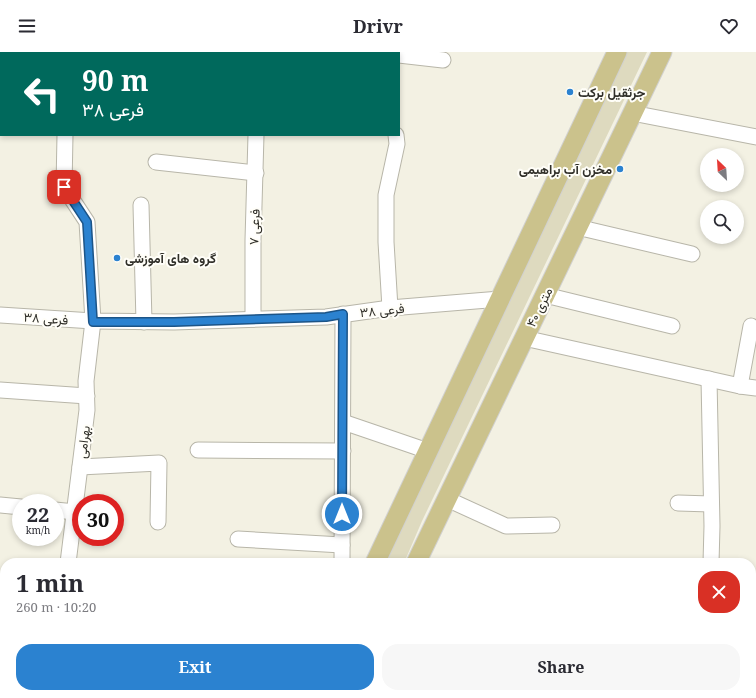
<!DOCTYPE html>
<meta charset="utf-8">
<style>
body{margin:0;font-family:"Noto Serif",Vazirmatn,serif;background:#f7f7f7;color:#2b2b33;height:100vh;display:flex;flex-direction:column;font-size:15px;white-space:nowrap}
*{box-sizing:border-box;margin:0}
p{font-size:13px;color:#7c7c81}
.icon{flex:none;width:22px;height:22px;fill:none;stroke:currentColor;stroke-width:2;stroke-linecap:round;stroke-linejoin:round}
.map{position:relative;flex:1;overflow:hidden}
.drawer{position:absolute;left:0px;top:506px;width:756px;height:140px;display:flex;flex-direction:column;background:#fff;border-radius:16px 16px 0 0;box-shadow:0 2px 6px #0003}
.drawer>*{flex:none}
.top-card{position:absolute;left:0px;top:0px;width:400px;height:84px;box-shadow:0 2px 6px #0003;background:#00695c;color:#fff;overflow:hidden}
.needle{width:26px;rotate:335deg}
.buttons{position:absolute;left:700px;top:96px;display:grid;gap:8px}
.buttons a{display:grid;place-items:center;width:44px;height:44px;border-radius:50%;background:#fff;box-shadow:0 2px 6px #0003;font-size:20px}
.speed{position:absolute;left:12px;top:442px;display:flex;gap:8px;font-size:20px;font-weight:700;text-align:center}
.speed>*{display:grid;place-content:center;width:52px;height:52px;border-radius:50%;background:#fff;box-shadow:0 2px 6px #0003;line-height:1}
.speed small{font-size:10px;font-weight:400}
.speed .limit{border:6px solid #d22;background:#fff;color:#111}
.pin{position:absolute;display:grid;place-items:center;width:34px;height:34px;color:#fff;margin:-17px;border-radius:8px;box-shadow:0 2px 6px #0006}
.me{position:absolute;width:44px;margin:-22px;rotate:0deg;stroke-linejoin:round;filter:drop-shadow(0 0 3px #0008)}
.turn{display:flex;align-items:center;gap:14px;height:84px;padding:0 16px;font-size:18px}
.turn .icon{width:52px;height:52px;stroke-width:2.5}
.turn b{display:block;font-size:28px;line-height:34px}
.round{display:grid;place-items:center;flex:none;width:42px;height:42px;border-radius:16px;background:#f7f7f7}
.headline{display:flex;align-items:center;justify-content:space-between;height:68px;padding:0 16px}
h1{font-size:24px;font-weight:700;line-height:30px}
.button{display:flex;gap:8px;margin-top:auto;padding:8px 16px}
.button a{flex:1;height:46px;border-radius:16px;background:#2b82d0;color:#fff;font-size:16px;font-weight:700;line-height:46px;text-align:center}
.button a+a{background:#f7f7f7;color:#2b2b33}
header{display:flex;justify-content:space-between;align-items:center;height:52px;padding:0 16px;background:#fff;font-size:18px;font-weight:700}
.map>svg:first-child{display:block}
.green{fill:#dedabf}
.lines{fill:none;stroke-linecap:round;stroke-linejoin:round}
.minor-casing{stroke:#b8b6a9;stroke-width:17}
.major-casing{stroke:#d1d1d0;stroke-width:21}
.minor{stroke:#fff;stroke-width:15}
.major{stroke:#cbc28c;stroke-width:19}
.route-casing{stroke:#1c5487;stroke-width:10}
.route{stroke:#2b82d0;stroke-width:7}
.poi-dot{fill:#2b82d0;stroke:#fffef8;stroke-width:1.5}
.labels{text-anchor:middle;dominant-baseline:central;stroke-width:4;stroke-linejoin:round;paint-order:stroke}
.poi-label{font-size:13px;font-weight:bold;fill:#302f29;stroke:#fffef8;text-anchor:start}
.street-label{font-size:13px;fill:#302f29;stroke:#fffef8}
</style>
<header><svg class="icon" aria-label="menu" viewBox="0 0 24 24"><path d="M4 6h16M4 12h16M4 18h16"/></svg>Drivr<svg class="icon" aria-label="heart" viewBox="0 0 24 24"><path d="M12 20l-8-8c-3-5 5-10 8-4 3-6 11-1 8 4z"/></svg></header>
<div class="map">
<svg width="756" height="646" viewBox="0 0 756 646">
<rect width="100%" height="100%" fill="#f3f1e3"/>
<g class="green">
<path d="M 627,0 L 647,0 L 422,469 L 404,511 L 383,511 Z"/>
<path d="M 432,641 L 470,641 L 470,646 L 431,646 Z"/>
</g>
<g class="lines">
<g class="minor-casing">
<g id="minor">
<path d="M 257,0 L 257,1"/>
<path d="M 71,1 L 71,0"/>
<path d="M 399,3 L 443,8"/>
<path d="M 632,61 L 756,85"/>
<path d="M 65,83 L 64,135 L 87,170 L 93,269 L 86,329 L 87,358 L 68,511"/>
<path d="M 156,110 L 256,121"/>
<path d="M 141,153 L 144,270"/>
<path d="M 577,175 L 692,202"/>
<path d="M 545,243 L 672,274"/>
<path d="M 390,256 L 386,190 L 386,143 L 397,92 L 396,83"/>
<path d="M 0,263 L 93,269 L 174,270 L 326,265 L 390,256 L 500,247"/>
<path d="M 253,267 L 253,188 L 256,83"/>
<path d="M 524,286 L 740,334 L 756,336"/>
<path d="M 709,327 L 712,474 L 711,511"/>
<path d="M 740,334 L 751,274"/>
<path d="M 0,338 L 87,344"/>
<path d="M 343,370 L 428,399"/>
<path d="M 198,398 L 343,399"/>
<path d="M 80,415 L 159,411 L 158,470"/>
<path d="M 447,447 L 506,474 L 552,473"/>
<path d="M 678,451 L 711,452"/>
<path d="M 0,453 L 21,455"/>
<path d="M 55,458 L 75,460"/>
<path d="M 238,487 L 342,493"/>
<path d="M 342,511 L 343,262"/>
<path d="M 0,566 L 5,567"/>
<path d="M 751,616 L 756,616"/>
<path d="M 71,641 L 72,646"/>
<path d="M 519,646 L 519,641"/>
<path d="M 613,646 L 613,641"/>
<path d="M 693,646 L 695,641"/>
</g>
</g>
<g class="major-casing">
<g id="major">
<path d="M 375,511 L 617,0"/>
<path d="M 416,511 L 662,0"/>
<path d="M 310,646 L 313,641"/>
<path d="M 351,646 L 353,641"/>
</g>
</g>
<use href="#minor" class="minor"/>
<use href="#major" class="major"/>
</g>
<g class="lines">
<g class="route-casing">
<path id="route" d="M 64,135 L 87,170 L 93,270 L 174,270 L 326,265 L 343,262 L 342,462"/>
</g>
<use href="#route" class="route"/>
</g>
<g class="poi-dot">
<circle cx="570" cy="40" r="4"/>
<circle cx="620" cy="117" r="4"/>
<circle cx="117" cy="206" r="4"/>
</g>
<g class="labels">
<g class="poi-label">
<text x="578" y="40">جرثقیل برکت</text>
<text x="612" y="117" text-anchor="end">مخزن آب براهیمی</text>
<text x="125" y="206">گروه های آموزشی</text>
</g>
<g class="street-label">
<text transform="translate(254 175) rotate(-88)">فرعی ۷</text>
<text transform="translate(539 255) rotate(-64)">۴۰ متری</text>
<text transform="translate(382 258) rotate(-6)">فرعی ۳۸</text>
<text transform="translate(46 266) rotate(4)">فرعی ۳۸</text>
<text transform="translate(83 390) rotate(-83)">بهرامی</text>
</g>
</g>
</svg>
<div class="buttons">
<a><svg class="needle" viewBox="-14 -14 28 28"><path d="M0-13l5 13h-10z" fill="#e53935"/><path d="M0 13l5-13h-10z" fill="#7c7c81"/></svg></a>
<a><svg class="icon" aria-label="search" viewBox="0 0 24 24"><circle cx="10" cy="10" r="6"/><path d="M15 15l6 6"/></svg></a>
</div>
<div class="speed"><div>22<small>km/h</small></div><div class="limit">30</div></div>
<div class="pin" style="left:64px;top:135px;background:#d93025"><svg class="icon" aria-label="arrive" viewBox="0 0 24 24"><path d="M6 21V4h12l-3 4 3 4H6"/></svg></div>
<svg class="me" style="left:342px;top:462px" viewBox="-20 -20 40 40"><circle r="17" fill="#2b82d0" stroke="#fff" stroke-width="3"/><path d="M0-11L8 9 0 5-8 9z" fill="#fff"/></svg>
<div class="top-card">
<div class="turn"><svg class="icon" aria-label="left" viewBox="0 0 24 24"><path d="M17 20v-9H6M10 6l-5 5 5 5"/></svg><div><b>90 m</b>فرعی ۳۸</div></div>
</div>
<section class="drawer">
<div class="headline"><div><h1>1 min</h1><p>260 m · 10:20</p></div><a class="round" style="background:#d93025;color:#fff"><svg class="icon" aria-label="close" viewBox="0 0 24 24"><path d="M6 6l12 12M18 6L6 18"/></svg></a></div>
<div class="button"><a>Exit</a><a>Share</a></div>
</section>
</div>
